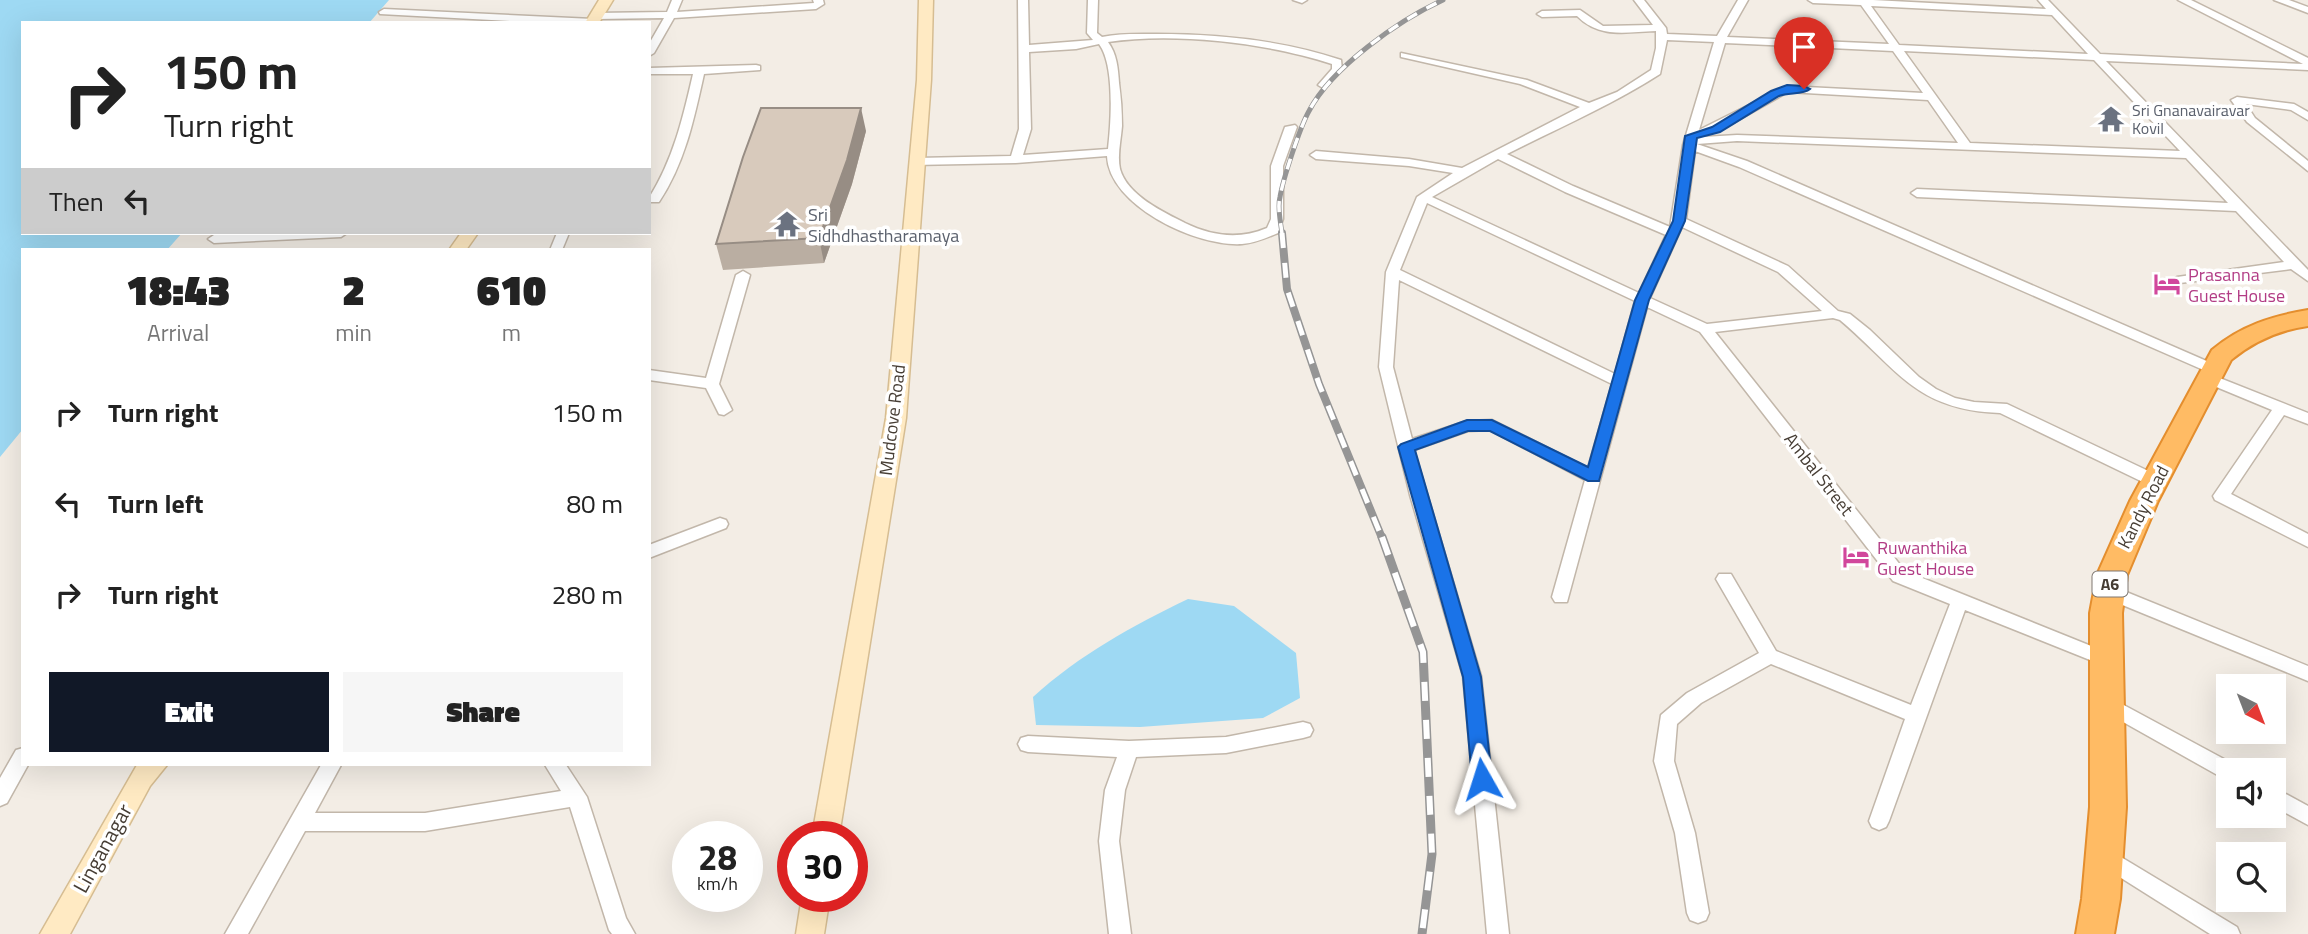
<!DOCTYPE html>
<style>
body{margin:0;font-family:"Titillium Web",sans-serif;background:#f6f6f6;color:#222;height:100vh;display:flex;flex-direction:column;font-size:26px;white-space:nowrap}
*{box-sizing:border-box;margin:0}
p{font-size:23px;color:#767676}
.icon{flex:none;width:38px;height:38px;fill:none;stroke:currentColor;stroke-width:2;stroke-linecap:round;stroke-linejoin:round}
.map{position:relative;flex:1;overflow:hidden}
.panel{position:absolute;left:21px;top:248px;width:630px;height:518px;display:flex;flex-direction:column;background:#fff;border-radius:0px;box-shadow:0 7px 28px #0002}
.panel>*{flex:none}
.guide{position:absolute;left:21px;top:21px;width:630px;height:214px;border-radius:0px;box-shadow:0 7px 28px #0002;background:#fff;color:#222;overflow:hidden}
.needle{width:46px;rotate:138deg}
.buttons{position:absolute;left:2216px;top:674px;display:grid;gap:14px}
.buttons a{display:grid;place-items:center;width:70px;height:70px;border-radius:0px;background:#fff;box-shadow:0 7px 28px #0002;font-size:35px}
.speed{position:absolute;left:672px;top:821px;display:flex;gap:14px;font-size:35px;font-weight:700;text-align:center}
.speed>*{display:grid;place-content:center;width:91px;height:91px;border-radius:50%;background:#fff;box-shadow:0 7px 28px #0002;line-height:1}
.speed small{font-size:18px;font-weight:400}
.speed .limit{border:10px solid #d22;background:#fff;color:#111}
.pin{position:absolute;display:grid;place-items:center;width:60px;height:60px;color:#fff;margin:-72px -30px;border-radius:50% 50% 50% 0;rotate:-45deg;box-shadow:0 0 7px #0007}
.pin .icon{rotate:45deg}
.me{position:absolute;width:77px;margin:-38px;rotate:354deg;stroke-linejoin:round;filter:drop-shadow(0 0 5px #0008)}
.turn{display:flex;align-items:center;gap:24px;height:147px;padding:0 28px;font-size:32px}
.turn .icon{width:91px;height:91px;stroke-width:2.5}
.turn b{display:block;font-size:49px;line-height:60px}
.then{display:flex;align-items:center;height:66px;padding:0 28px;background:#0003;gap:14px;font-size:26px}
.eta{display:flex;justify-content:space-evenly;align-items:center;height:119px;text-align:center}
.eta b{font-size:42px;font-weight:800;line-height:49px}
.action{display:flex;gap:14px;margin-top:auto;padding:14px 28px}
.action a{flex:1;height:80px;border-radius:0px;background:#111827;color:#fff;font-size:28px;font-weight:800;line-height:80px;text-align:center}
.action a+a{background:#f6f6f6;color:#222}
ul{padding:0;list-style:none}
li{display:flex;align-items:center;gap:21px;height:91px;padding:0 28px}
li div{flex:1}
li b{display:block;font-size:26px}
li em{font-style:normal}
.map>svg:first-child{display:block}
.water{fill:#9ed9f3}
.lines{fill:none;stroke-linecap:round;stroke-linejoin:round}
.street-casing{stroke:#c2b7aa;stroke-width:3}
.secondary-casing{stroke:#d6bd92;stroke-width:3}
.highway-casing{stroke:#e48e2e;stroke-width:4}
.street{fill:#fff;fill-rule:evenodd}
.secondary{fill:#ffeac3;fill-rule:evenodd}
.highway{fill:#ffbb64;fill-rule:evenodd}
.rail-far2-casing{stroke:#959595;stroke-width:5}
.rail-far1-casing{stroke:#959595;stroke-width:8}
.rail-casing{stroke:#959595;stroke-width:9}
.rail-far2{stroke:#fff;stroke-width:3.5;stroke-dasharray:11;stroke-linecap:butt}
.rail-far1{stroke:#fff;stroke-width:5;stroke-dasharray:15;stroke-linecap:butt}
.rail{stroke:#fff;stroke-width:6;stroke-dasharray:19;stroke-linecap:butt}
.wall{fill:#baaea2}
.shaded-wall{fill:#978d84}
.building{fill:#d8cabc;stroke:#978d84;stroke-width:2}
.route{fill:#1a73e8;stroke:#114b97;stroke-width:2}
.labels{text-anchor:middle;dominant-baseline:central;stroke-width:7;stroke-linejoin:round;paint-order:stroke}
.far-worship-label{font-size:16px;fill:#5b616d;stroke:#fff;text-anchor:start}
.shield{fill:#fff;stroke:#7e7771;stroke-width:2}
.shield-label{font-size:16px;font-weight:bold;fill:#463d34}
.worship-label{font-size:18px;fill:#5b616d;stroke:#fff;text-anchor:start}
.hotel-label{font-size:18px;fill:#b23c85;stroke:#fff;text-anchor:start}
.street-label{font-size:18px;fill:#463d34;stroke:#fff}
.near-street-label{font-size:21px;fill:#463d34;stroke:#fff}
</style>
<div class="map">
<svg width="2308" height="934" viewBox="0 0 2308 934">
<rect width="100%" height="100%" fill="#f3ede5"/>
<g class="water">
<path d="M 0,0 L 389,0 L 369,23 L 23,23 L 23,233 L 182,233 L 167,250 L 23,250 L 23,429 L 0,457 Z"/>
<path d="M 1188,599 L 1234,606 L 1296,653 L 1300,698 L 1263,718 L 1140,727 L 1036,725 L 1033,697 C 1079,655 1132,626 1188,599 Z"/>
</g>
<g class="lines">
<g class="street-casing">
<g id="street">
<path d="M 672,0 L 682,0 L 677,12 L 814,3 L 813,0 L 823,0 L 824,4 L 816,9 L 674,18 L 654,53 L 649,56 L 649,44 L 664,18 L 596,19 L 591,16 L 596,13 L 667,12 Z"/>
<path d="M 1018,0 L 1028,0 L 1029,45 L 1093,40 L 1087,33 L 1088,0 L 1098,0 L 1097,33 L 1102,37 C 1120,33 1139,34 1157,34 C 1219,34 1281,40 1341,60 L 1342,70 L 1323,88 L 1318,85 L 1332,69 L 1332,64 C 1268,43 1175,32 1108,42 C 1117,54 1118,69 1119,83 C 1121,97 1122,112 1122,126 C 1121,140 1117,155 1120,169 C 1127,195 1163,212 1185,223 C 1212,236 1239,240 1267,228 L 1271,219 L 1271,166 L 1285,127 L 1295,125 L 1297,127 L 1283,166 L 1283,219 L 1278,233 C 1266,238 1255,243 1242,244 C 1197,247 1109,206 1107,156 L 1016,163 L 913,165 L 911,162 L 917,158 L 1011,156 L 1019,129 ZM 1099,44 C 1115,65 1111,123 1108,149 L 1023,155 L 1031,129 L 1029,52 L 1076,49 Z"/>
<path d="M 1293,0 L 1307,0 L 1302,3 Z"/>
<path d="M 1634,0 L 1644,0 L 1666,28 L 1667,34 L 1717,36 L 1738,0 L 1748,0 L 1727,37 L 1889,44 L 1861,5 L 1813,3 L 1808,0 L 1873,0 L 2046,9 L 2038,0 L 2048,0 L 2100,54 L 2303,64 L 2178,0 L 2191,0 L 2308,58 L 2308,70 L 2106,61 L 2308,270 L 2308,281 L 2291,269 L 2172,284 L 2170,281 L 2177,277 L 2284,262 L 2236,211 L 1917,197 L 1911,193 L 1917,189 L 2228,203 L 2186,158 L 1737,141 L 1697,144 L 1747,161 L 2218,366 L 2220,369 L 2213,374 L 2208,372 L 1739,167 L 1695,151 L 1686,219 L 1788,266 L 1838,311 L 1850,314 L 1870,330 L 1919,377 L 1936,389 L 1955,398 L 1974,402 L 2007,404 L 2161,477 L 2163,481 L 2155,487 L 2149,485 L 2000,413 C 1915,410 1898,369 1840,320 L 1833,318 L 1715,332 L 1905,571 L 2111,654 L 2114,659 L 2111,664 L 2105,666 L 1965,610 L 1889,821 L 1886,827 L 1879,830 L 1872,827 L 1869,821 L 1905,719 L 1771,664 L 1701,703 L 1677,724 L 1674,761 L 1695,833 L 1709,913 L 1706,920 L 1698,923 L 1690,920 L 1687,913 L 1675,833 L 1654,761 L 1661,715 L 1687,693 L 1759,653 L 1716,579 L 1719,574 L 1731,574 L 1776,651 L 1911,705 L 1950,604 L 1893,581 L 1700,332 L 1647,307 L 1567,602 L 1555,602 L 1552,597 L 1585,480 L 1490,430 L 1468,431 L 1414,450 L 1481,676 L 1509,934 L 1487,934 L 1463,676 L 1410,495 L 1379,367 L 1386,272 L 1417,197 L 1453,173 L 1409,166 L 1316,159 L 1310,155 L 1316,151 L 1409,159 L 1462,168 L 1580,107 L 1520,84 L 1401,57 L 1401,53 L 1527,80 L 1589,103 L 1617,92 L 1651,70 L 1656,48 L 1656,31 C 1626,32 1600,39 1577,16 L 1542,17 L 1537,14 L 1542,11 L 1580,10 L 1603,26 L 1653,25 ZM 1871,6 L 2052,15 L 2088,54 L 1899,45 ZM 1667,40 L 1714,42 L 1683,145 L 1670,227 L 1573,186 L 1507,154 C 1558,128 1612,105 1660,74 ZM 1725,43 L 1893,51 L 1923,93 L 1787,86 L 1699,130 ZM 1904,51 L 2094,60 L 2180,151 L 1970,143 ZM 1788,92 L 1928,100 L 1958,143 L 1737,135 L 1703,137 L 1726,127 ZM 1498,159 L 1565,192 L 1666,235 L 1639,293 L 1432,197 ZM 1427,203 L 1635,301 L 1615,374 L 1400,270 ZM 1682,227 L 1778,272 L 1822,311 L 1707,324 L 1650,298 ZM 1399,280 L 1612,384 L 1588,468 L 1492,420 L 1467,421 L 1412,439 L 1393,367 Z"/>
<path d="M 2274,0 L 2289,0 L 2308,7 L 2308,13 Z"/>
<path d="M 384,9 L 593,19 L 598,22 L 546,23 L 380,14 L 379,12 Z"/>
<path d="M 756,65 L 760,66 L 760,70 L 704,74 C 694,119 685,163 659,202 L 651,202 L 649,198 C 673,160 683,118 693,74 L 649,74 L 649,68 Z"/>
<path d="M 2237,97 L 2294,104 L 2308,112 L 2308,120 L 2291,110 L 2246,104 L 2255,118 L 2308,161 L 2308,171 L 2247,122 L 2231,100 Z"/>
<path d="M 265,233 L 347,233 L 341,237 L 214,243 L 208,239 L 214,235 Z"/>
<path d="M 557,233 L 569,233 L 562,250 L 550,250 Z"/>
<path d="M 743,271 L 750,275 L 719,384 L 732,410 L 724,415 L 719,414 L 706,388 L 649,380 L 649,370 L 706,378 L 736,275 Z"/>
<path d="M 2207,373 L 2308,413 L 2308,424 L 2284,415 L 2231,494 L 2308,534 L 2308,547 L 2215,500 L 2213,496 L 2272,410 L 2202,381 L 2200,378 L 2202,375 Z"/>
<path d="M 720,518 L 726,520 L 728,524 L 726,528 L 649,558 L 649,545 Z"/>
<path d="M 2109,585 L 2308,666 L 2308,681 L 2103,597 L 2100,592 L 2103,587 Z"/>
<path d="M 2107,696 L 2235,765 L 2237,770 L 2228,770 L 2228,779 L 2221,777 L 2100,709 L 2098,704 L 2100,699 Z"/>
<path d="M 1303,722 L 1310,724 L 1313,730 L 1310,736 L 1303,738 L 1226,753 L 1136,757 L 1125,790 L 1119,841 L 1131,934 L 1109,934 L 1099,841 L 1105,790 L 1117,757 L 1028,752 L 1021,750 L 1018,744 L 1021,738 L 1028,736 L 1129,741 L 1226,737 Z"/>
<path d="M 23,748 L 23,765 L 28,765 L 7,803 L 0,806 L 0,778 L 16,750 Z"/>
<path d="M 321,765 L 341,765 L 315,813 L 425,813 L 561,791 L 545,765 L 566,765 L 587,797 L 626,918 L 635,934 L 612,934 L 609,930 L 570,807 L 425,831 L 305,831 L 248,934 L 225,934 Z"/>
<path d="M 2273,787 L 2308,806 L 2308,825 L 2273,806 Z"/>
<path d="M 2106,848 L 2237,927 L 2240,934 L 2210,934 L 2099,864 L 2096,857 L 2099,850 Z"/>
</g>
</g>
<g class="secondary-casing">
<g id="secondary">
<path d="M 599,0 L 613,0 L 599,23 L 585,23 Z"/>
<path d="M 919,0 L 933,0 L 931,80 L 906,418 L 839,836 L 812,836 L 886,418 L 917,80 Z"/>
<path d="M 461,233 L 478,233 L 466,250 L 449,250 Z"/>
<path d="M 137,765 L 167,765 L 150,786 L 70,934 L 40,934 Z"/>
<path d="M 802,896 L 830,896 L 824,934 L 796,934 Z"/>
</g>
</g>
<g class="highway-casing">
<path id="highway" d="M 2308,310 L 2308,326 C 2279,330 2254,341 2231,360 L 2158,501 L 2127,575 L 2122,613 L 2126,807 L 2120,899 L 2114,934 L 2076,934 L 2082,899 L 2090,807 L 2090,613 L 2097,575 L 2130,501 L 2212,350 C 2240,326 2272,316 2308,310 Z"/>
</g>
<use href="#street" class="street"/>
<use href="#secondary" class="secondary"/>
<use href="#highway" class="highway"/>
<g class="rail-far2-casing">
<path id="rail-far2" d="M 1282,234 C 1281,223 1277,208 1280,197 C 1283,179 1300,127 1309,111 C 1332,67 1399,20 1443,0"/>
</g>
<g class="rail-far1-casing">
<path id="rail-far1" d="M 1282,233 L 1287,289 L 1319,384 L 1382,538"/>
</g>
<g class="rail-casing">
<path id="rail" d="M 1382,537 L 1423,652 L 1432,854 L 1422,934"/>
</g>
<use href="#rail-far2" class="rail-far2"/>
<use href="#rail-far1" class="rail-far1"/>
<use href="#rail" class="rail"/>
</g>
<path class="wall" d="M 866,131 L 852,184 L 824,263 L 723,270 L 716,244 Z"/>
<path class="shaded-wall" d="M 861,108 L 866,131 L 852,184 L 824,263 L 819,238 Z"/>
<path class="building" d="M 761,108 L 861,108 L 847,160 L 819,238 L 716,244 L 743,157 Z"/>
<path class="route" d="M 1787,85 L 1804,86 L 1810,89 C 1803,95 1788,92 1779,96 L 1720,132 L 1697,138 L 1685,221 L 1649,300 L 1599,481 L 1588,481 L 1490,431 L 1468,431 L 1415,450 L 1481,677 L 1492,779 L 1489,786 L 1482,788 L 1475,786 L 1472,779 L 1463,677 L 1398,447 L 1401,444 L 1467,420 L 1492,420 L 1588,467 L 1635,300 L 1673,221 L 1685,136 L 1712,127 L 1771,91 Z"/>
<defs>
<g id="temple-bare" transform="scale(2.1)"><path d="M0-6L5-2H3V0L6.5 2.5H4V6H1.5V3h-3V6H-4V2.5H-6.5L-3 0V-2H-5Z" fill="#6b7280" stroke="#fff" stroke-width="2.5" paint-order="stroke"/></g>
<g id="hotel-bare" transform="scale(2.1)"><path d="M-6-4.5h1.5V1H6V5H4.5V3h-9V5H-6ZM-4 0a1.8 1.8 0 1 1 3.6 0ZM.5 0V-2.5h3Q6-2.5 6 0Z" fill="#d1479c" stroke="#fff" stroke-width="2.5" paint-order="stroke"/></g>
</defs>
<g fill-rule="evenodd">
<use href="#temple-bare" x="2111" y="119"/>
<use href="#temple-bare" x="787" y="224"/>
<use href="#hotel-bare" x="2167" y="284"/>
<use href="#hotel-bare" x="1856" y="557"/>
</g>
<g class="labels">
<g class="far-worship-label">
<text x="2132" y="110">Sri Gnanavairavar<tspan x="2132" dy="18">Kovil</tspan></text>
</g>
<rect class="shield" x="2092.5" y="571.5" width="35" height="25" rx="5"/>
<g class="shield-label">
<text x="2110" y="584">A6</text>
</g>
<g class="worship-label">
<text x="808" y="214">Sri<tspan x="808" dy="21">Sidhdhastharamaya</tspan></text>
</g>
<g class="hotel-label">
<text x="2188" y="274">Prasanna<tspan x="2188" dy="21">Guest House</tspan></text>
<text x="1877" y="547">Ruwanthika<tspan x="1877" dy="21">Guest House</tspan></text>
</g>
<g class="street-label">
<text transform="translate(892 420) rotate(-83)">Mudcove Road</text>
<text transform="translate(1819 474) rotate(52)">Ambal Street</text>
<text transform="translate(2143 507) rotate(-63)">Kandy Road</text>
</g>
<g class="near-street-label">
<text transform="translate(102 848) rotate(-61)">Linganagar</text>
</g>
</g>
</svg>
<div class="buttons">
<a><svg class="needle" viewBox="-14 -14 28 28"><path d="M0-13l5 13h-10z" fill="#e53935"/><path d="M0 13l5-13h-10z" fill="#767676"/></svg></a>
<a><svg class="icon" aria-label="sound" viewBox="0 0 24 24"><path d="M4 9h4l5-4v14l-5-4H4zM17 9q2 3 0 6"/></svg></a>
<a><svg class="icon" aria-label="search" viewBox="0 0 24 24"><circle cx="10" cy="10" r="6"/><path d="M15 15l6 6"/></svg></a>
</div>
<div class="speed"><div>28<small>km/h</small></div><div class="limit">30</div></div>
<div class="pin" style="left:1804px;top:89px;background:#d93025"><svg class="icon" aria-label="arrive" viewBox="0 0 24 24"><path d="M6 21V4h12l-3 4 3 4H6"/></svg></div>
<svg class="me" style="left:1482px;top:779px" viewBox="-20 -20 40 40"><path d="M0-17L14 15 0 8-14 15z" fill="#1a73e8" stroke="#fff" stroke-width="4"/></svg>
<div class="guide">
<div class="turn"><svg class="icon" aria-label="right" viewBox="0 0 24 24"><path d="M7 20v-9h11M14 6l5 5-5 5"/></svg><div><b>150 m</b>Turn right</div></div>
<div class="then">Then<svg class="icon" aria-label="left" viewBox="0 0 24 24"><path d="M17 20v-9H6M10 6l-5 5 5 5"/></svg></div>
</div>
<section class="panel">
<div class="eta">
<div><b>18:43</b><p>Arrival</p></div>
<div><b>2</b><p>min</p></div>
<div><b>610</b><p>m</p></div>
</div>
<ul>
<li><svg class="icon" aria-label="right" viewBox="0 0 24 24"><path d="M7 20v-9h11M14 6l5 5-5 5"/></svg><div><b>Turn right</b></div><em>150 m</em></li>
<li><svg class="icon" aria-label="left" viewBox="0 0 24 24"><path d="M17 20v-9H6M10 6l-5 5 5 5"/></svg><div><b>Turn left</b></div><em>80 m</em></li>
<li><svg class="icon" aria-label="right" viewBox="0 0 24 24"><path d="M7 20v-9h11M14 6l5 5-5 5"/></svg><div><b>Turn right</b></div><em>280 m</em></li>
</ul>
<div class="action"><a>Exit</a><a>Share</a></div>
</section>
</div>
